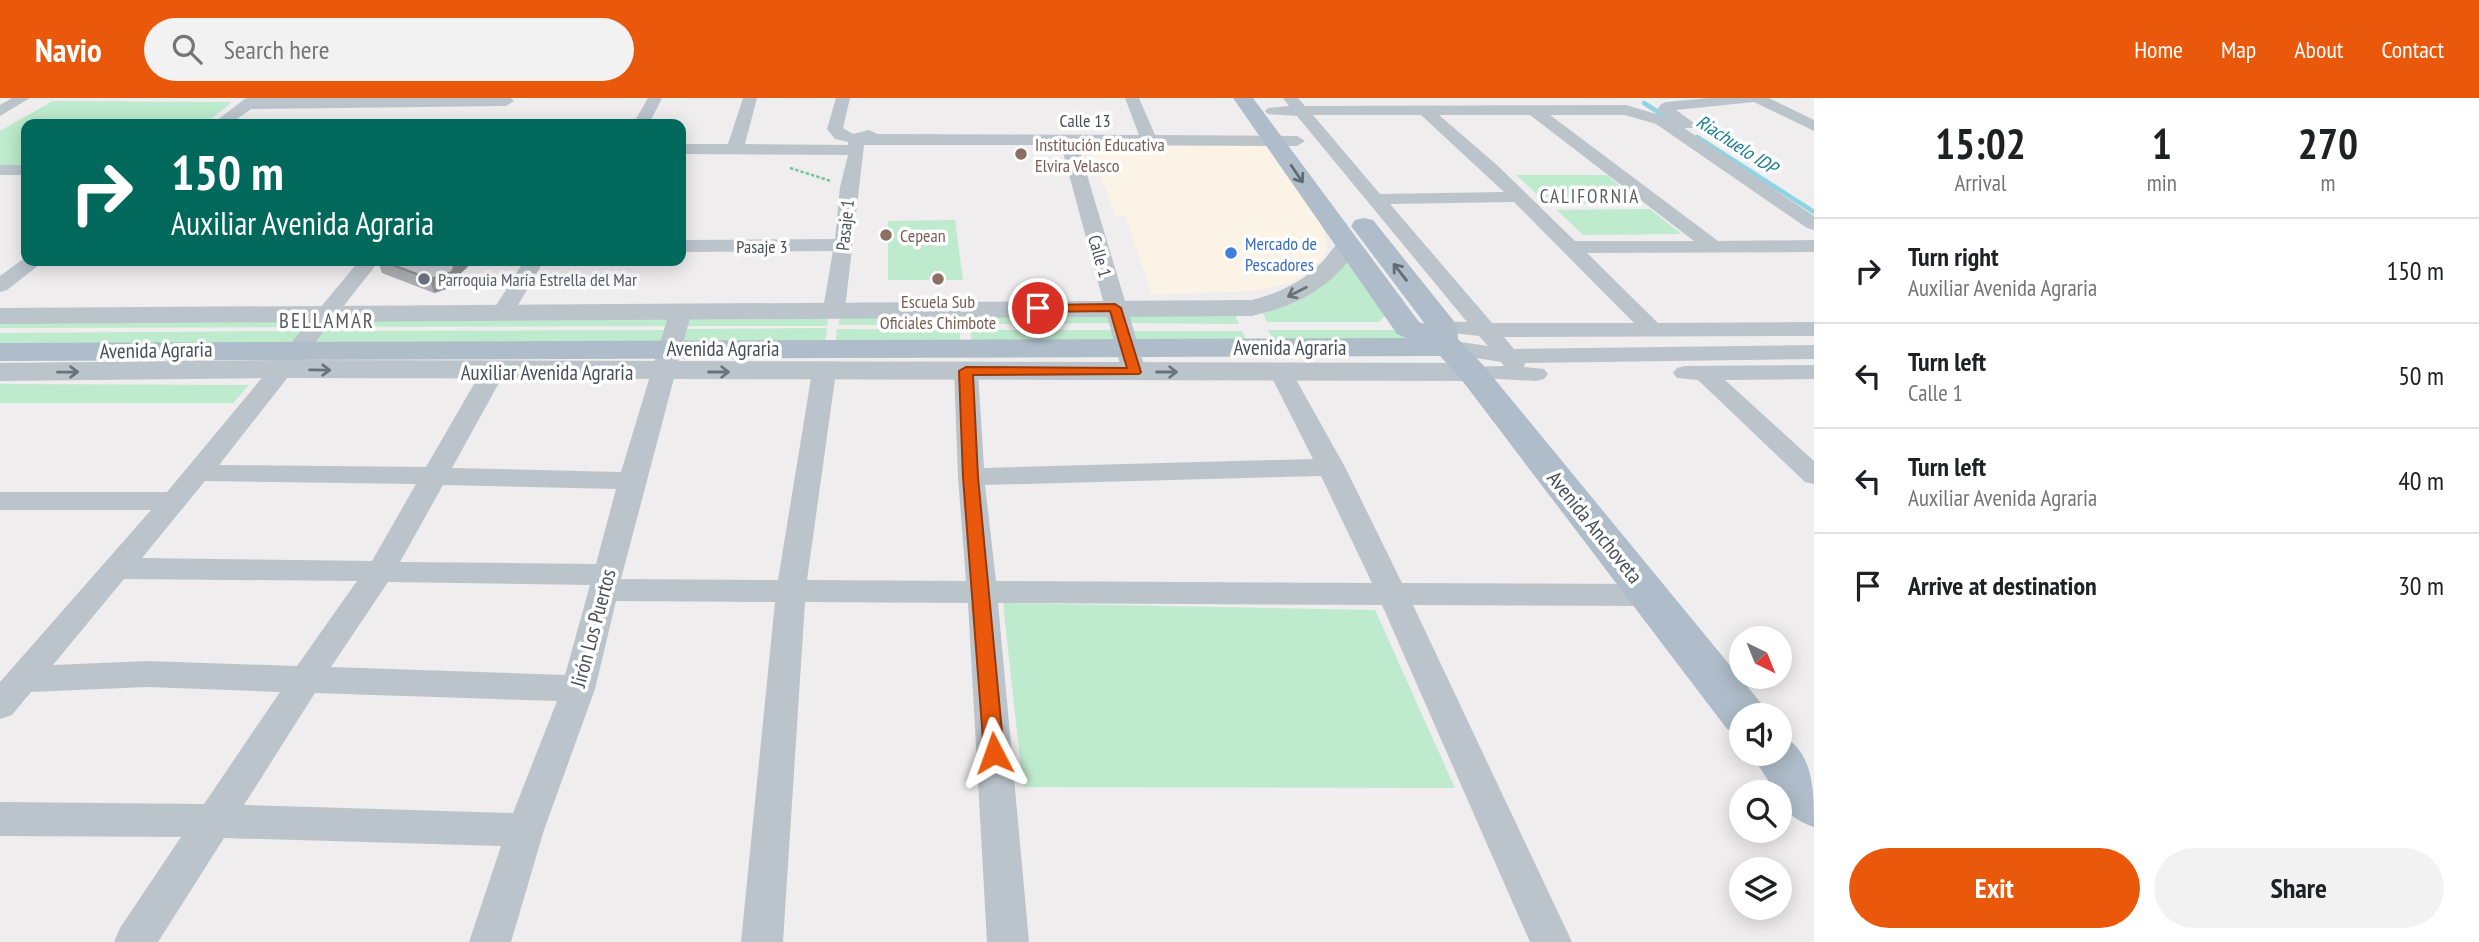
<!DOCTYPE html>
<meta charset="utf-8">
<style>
body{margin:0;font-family:"PT Sans Narrow",sans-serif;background:#f2f2f2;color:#202124;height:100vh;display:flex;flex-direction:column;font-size:26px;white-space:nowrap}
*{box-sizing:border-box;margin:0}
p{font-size:23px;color:#757577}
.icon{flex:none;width:38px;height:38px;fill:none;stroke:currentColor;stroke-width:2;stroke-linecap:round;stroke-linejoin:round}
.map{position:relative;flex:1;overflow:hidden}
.sheet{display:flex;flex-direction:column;background:#fff;width:665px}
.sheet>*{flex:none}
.hud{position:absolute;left:21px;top:21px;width:665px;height:147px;border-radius:14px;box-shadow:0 4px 18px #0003;background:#00695c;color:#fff;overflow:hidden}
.needle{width:46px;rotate:137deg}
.fabs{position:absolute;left:1729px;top:528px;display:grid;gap:14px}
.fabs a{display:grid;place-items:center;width:63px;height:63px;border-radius:50%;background:#fff;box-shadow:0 4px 18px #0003;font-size:35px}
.pin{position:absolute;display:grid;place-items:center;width:60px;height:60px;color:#fff;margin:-30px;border:4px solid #fff;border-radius:50%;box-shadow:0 2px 7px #0007}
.me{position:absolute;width:77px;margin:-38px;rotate:356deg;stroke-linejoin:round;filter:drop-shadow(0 0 5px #0008)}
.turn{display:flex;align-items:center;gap:24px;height:147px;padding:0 35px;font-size:32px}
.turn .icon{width:91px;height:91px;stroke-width:2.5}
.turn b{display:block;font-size:49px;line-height:60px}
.eta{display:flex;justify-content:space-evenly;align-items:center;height:119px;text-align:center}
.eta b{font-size:42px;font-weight:700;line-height:49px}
.action{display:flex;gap:14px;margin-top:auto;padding:14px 35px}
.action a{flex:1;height:80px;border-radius:42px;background:#ea580c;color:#fff;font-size:28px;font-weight:700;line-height:80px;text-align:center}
.action a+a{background:#f2f2f2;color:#202124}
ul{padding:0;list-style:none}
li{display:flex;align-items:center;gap:21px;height:105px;padding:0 35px;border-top:2px solid #e0e0e0}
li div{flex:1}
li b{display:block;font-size:26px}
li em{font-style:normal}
header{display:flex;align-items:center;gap:42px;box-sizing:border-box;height:98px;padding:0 35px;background:#ea580c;color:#fff}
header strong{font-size:33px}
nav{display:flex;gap:38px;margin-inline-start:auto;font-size:24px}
.search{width:490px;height:63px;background:#f2f2f2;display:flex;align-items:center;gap:18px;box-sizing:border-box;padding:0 24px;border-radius:38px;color:#757577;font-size:26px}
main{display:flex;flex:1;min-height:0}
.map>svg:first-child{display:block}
.commercial{fill:#faf3e6}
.green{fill:#beeacd}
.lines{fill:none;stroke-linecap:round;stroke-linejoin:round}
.stream{stroke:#8fd4e3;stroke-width:4.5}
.path{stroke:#79c49d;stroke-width:2.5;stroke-dasharray:3.5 2;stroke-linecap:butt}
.minor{fill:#bcc4cb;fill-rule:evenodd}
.tertiary{fill:#bcc4cb;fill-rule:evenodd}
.primary{fill:#aebdc9;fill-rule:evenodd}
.wall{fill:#abadb2}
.shaded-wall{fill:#8b8d91}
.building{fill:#c7c9cf;stroke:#8b8d91;stroke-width:2}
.oneway{stroke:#616b74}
.oneway2{stroke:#6a737a}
.route{fill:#ea580c;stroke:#983908;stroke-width:2}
.education-dot{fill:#8d6e63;stroke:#fff;stroke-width:2.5}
.shop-dot{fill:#3f7fe0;stroke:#fff;stroke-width:2.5}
.worship-dot{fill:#6b7280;stroke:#fff;stroke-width:2.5}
.labels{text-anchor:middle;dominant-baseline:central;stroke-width:7;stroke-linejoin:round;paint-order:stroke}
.far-street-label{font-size:18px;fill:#475058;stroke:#fff}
.far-education-label{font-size:18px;fill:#785e54;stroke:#fff;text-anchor:start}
.far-shop-label{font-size:18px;fill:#366cbe;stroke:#fff;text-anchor:start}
.far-worship-label{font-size:18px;fill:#5b616d;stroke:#fff;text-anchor:start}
.far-water-label{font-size:19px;font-style:italic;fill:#197d92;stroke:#fff}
.far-neighbourhood-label{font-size:19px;letter-spacing:2px;fill:#5a5d61;stroke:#fff}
.far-quarter-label{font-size:21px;letter-spacing:2px;fill:#5a5d61;stroke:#fff}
.street-label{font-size:21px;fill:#475058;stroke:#fff}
</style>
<header>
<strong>Navio</strong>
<div class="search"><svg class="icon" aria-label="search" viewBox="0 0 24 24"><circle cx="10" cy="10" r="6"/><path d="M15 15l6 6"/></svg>Search here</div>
<nav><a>Home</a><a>Map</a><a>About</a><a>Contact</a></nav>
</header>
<main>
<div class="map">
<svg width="1814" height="844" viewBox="0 0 1814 844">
<rect width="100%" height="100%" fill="#efeded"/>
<path class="commercial" d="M 1088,47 L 1265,47 L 1317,114 L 1328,148 L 1322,161 L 1310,173 L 1291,185 L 1260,192 L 1152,197 L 1125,118 L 1116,118 Z"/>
<g class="green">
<path d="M 53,3 L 232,4 L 205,26 L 26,26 L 26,68 L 0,68 L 0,33 Z"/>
<path d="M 1516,77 L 1607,77 L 1642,106 L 1548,106 Z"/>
<path d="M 1650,111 L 1681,136 L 1583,137 L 1557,112 Z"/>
<path d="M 955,122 L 963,182 L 888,182 L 888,123 Z"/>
<path d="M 1345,159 L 1387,215 L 1379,224 L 1267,224 L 1262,213 Z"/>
<path d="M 959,214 L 959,227 L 839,227 L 840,215 Z"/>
<path d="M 1108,214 L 1111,225 L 970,226 L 969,215 Z"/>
<path d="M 679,215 L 675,228 L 323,229 L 334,216 Z"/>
<path d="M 686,215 L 829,216 L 827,228 L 682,228 Z"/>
<path d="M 1125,215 L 1234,215 L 1239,226 L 1128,225 Z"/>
<path d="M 322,216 L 311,229 L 0,230 L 0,220 Z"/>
<path d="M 827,230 L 825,247 L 676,248 L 681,231 Z"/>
<path d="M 837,231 L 960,232 L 960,247 L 835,246 Z"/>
<path d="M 673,232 L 667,248 L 305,249 L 318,233 Z"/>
<path d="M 970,232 L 1116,232 L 1120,245 L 972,245 Z"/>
<path d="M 1268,232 L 1407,232 L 1434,243 L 1275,245 Z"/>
<path d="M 308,233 L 294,250 L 0,252 L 0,235 Z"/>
<path d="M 1131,233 L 1242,233 L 1248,245 L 1134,245 Z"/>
<path d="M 0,286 L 249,287 L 233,305 L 0,305 Z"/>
<path d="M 1003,505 L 1375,512 L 1455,690 L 1023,689 Z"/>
</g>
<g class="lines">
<g class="stream">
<path d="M 1644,5 L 1672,23"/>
<path d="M 1697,39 L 1814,114"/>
</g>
<path class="path" d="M 790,70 L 831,83"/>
<g class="minor">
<path d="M 12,0 L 30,0 L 0,18 L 0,7 Z"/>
<path d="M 246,0 L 511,0 L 514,3 L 506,8 L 251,11 L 230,26 L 212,26 Z"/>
<path d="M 648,0 L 662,0 L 649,26 L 633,26 Z"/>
<path d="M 743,0 L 757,0 L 745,46 L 848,47 L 848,44 L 835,41 L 827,31 L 836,0 L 850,0 L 843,30 L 853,36 L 869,32 L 877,36 L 1139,37 L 1125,0 L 1139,0 L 1155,37 L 1297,38 L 1305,43 L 1297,48 L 1078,47 L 1146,273 L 1142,278 L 1126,278 L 1122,273 L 1061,47 L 864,47 L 845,211 L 842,216 L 826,216 L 823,211 L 833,153 L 681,154 L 681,142 L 835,141 L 840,89 L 848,57 L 681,56 L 681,46 L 728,46 Z"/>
<path d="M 1283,0 L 1298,0 L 1305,8 L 1626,7 L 1666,19 L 1657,12 L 1661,6 L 1666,4 L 1709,0 L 1769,0 L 1814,22 L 1814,33 L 1754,4 L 1676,12 L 1697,27 L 1695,30 L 1684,30 L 1814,118 L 1814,132 L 1807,130 L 1656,26 L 1625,17 L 1550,17 L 1718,143 L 1814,142 L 1814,154 L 1587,155 L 1658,225 L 1814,224 L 1814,238 L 1504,239 L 1514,251 L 1814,247 L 1814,261 L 1525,265 L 1524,269 L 1544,271 L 1548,276 L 1544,281 L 1536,283 L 1464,279 L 1460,274 L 1464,269 L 1504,268 L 1501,264 L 1439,254 L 1436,249 L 1439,244 L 1447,242 L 1488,248 L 1479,238 L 1434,233 L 1431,228 L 1434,223 L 1467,224 L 1297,18 L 1268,16 L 1265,13 L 1268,10 L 1289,8 ZM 1313,17 L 1421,17 L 1504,94 L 1380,96 ZM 1439,17 L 1530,17 L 1694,143 L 1575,143 L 1498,68 ZM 1514,104 L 1634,225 L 1492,225 L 1390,106 Z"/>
<rect x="0" y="67" width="26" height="10"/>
<path d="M 26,159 L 26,163 L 44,163 L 7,192 L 0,194 L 0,178 Z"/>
<path d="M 359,163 L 379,163 L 219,367 L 426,369 L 481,274 L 485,269 L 501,269 L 505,274 L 452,370 L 621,374 L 670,212 L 673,207 L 689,207 L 692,212 L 621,481 L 778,482 L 812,274 L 816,269 L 832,269 L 836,274 L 807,482 L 966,483 L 958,379 L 954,273 L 958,268 L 974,268 L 978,273 L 984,370 L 1313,361 L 1269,274 L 1273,269 L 1289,269 L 1345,369 L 1402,485 L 1650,486 L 1661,489 L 1665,497 L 1661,505 L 1650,508 L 1413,507 L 1572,844 L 1530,844 L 1382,507 L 998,505 L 1029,844 L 987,844 L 968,505 L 805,504 L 783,844 L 741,844 L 775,504 L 616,503 L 595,591 L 544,732 L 511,844 L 469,844 L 501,748 L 224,740 L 158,844 L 114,844 L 120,830 L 181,739 L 0,738 L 0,704 L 204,706 L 280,594 L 147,589 L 31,594 L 12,617 L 0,621 L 0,584 L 151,412 L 0,412 L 0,394 L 167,394 ZM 1321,378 L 1372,485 L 996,483 L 985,387 ZM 205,383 L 416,386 L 372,463 L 142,460 ZM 443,387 L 616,391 L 596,466 L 400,464 ZM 124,481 L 357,483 L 297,568 L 147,563 L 53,567 ZM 388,484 L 590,487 L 565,577 L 331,569 ZM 315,595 L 557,603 L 513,715 L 244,707 Z"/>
<path d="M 524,163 L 544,163 L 511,219 L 495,219 L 492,214 Z"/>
<path d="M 1814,267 L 1814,281 L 1725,282 L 1814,363 L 1814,386 L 1805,384 L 1698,282 L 1677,280 L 1673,275 L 1677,270 L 1685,268 Z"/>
</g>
<g class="tertiary">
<path d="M 1347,141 L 1356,143 L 1359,148 C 1333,189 1299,207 1252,218 L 0,226 L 0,210 L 1252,202 C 1277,196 1302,184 1320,166 C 1330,157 1334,144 1347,141 Z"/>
<path d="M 281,262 L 1472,265 L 1482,268 L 1487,274 L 1482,280 L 1472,283 L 281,280 L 0,283 L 0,265 Z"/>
</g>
<g class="primary">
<path d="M 1233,0 L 1253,0 L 1419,224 L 1425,226 L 1351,128 L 1355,122 L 1364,120 L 1373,122 L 1453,222 L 1457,228 L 1458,241 L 1483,267 L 1761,605 L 1767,618 L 1741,618 L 1741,636 L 1727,631 L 1461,281 L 1440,258 L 0,263 L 0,245 L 1406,240 L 1397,236 Z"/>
<path d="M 1780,637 C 1814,652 1814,693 1814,729 C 1798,724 1781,713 1780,695 L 1776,695 L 1751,656 L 1780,656 Z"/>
</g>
</g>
<path class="wall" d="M 378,163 L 474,163 L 461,175 L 456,188 L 434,195 L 382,175 Z"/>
<path class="shaded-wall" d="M 456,163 L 474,163 L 461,175 L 456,188 L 434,195 L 430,181 Z"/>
<path class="building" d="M 382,163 L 456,163 L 452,174 L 430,181 Z"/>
<defs><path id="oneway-shaft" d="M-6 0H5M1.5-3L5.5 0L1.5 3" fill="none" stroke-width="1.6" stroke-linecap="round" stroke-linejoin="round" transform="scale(1.75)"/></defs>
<g class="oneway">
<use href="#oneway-shaft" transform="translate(1297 76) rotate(56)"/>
<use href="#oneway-shaft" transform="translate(1400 174) rotate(-128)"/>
</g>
<g class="oneway2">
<use href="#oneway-shaft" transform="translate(1297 194) rotate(153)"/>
<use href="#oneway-shaft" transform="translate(320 272) rotate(1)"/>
<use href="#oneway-shaft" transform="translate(68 274) rotate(-1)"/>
<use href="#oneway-shaft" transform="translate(719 274)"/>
<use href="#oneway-shaft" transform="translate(1167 274)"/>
</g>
<path class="route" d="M 1115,206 L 1121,210 L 1141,274 L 1139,276 L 973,277 L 978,379 L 1004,655 L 1001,661 L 994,664 L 987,661 L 984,655 L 963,379 L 959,273 L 966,269 L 1127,270 L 1110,213 L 1038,214 L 1032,210 L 1038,207 Z"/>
<g class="education-dot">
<circle cx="1021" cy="56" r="7"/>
<circle cx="886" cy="137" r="7"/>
<circle cx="938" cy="181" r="7"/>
</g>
<circle class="shop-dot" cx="1231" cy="155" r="7"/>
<circle class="worship-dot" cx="424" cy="181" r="7"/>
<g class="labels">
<g class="far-street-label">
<text x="1085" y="22">Calle 13</text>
<text transform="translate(845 127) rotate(-84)">Pasaje 1</text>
<text x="762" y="148">Pasaje 3</text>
<text transform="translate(1100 158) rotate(74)">Calle 1</text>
</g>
<g class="far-education-label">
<text x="1035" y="46">Institución Educativa<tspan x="1035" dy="21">Elvira Velasco</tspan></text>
<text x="900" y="137">Cepean</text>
<text x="938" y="203" text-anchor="middle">Escuela Sub<tspan x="938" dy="21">Oficiales Chimbote</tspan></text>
</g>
<g class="far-shop-label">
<text x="1245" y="145">Mercado de<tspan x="1245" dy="21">Pescadores</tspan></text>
</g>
<g class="far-worship-label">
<text x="438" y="181">Parroquia María Estrella del Mar</text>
</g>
<g class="far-water-label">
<text transform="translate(1737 46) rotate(33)">Riachuelo IDP</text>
</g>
<g class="far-neighbourhood-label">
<text x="1590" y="98">CALIFORNIA</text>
</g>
<g class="far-quarter-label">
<text x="327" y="222">BELLAMAR</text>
</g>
<g class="street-label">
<text x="1290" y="249">Avenida Agraria</text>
<text x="723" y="250">Avenida Agraria</text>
<text transform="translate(156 252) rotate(-1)">Avenida Agraria</text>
<text x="547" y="274">Auxiliar Avenida Agraria</text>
<text transform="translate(1595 429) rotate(51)">Avenida Anchoveta</text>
<text transform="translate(593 530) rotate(-75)">Jirón Los Puertos</text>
</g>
</g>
</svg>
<div class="fabs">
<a><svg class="needle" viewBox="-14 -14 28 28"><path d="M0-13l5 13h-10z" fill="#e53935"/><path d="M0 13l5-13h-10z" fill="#757577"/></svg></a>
<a><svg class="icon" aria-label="sound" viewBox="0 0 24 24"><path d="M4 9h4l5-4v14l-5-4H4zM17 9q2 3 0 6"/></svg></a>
<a><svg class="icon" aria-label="search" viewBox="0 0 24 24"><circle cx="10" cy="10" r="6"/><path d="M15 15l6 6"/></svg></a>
<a><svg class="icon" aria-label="layers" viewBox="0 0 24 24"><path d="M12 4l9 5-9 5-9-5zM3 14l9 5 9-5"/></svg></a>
</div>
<div class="pin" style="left:1038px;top:210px;background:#d93025"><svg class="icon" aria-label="arrive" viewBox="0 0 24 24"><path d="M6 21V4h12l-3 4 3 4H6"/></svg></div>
<svg class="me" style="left:994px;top:655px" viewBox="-20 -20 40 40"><path d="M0-17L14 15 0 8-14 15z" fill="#ea580c" stroke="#fff" stroke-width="4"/></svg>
<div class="hud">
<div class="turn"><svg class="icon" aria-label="right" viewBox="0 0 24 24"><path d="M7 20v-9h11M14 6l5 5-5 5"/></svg><div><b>150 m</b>Auxiliar Avenida Agraria</div></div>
</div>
</div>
<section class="sheet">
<div class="eta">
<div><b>15:02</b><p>Arrival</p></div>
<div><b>1</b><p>min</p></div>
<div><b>270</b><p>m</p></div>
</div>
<ul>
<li><svg class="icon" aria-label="right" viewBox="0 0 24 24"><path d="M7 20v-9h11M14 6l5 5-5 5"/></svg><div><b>Turn right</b><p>Auxiliar Avenida Agraria</p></div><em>150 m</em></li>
<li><svg class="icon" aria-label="left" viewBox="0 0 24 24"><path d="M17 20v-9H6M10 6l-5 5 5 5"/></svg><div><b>Turn left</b><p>Calle 1</p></div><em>50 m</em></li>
<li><svg class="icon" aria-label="left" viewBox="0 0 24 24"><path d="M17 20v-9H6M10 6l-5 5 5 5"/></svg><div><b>Turn left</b><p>Auxiliar Avenida Agraria</p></div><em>40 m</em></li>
<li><svg class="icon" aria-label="arrive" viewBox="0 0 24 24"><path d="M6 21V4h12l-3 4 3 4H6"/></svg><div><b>Arrive at destination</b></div><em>30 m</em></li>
</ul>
<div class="action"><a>Exit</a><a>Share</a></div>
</section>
</main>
